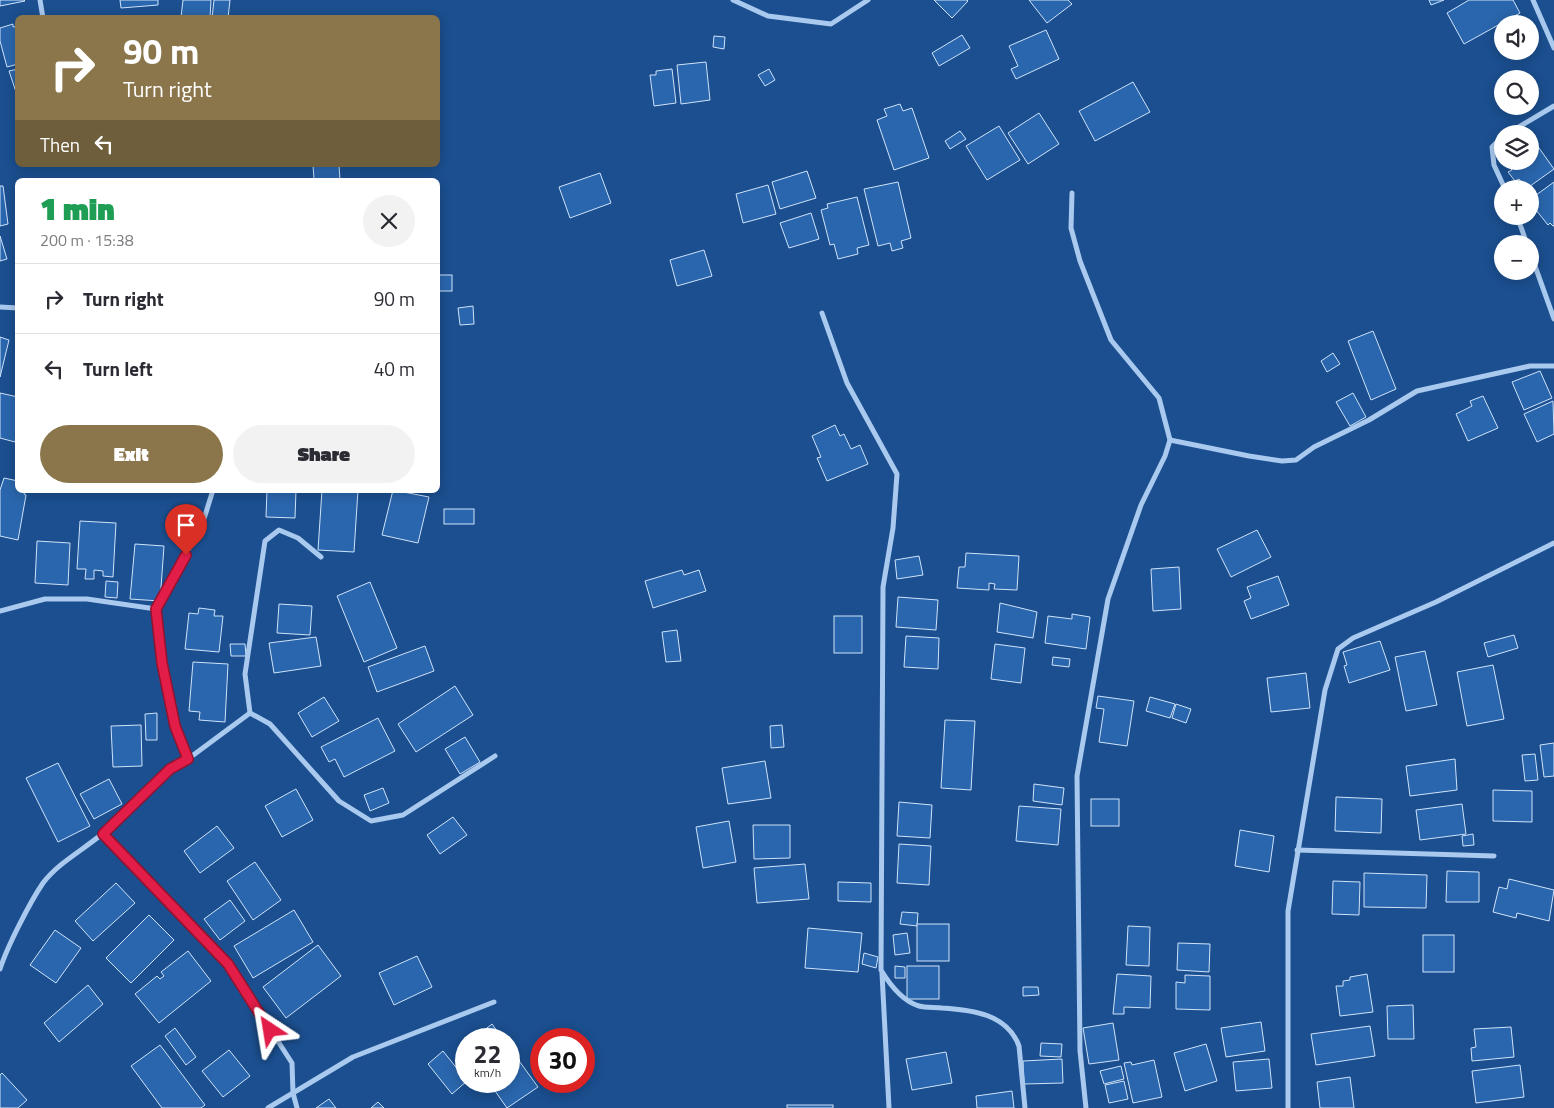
<!DOCTYPE html>
<meta charset="utf-8">
<style>
body{margin:0;font-family:"Titillium Web",sans-serif;background:#f2f2f3;color:#2b2b33;height:100vh;display:flex;flex-direction:column;font-size:19px;white-space:nowrap}
*{box-sizing:border-box;margin:0}
p{font-size:16px;color:#7c7c81}
.icon{flex:none;width:28px;height:28px;fill:none;stroke:currentColor;stroke-width:2;stroke-linecap:round;stroke-linejoin:round}
.map{position:relative;flex:1;overflow:hidden}
.details{position:absolute;left:15px;top:178px;width:425px;height:315px;display:flex;flex-direction:column;background:#fff;border-radius:8px;box-shadow:0 2px 12px #0003}
.details>*{flex:none}
.banner{position:absolute;left:15px;top:15px;width:425px;height:152px;border-radius:8px;box-shadow:0 2px 12px #0003;background:#8a764a;color:#fff;overflow:hidden}
.fabs{position:absolute;left:1494px;top:15px;display:grid;gap:10px}
.fabs a{display:grid;place-items:center;width:45px;height:45px;border-radius:50%;background:#fff;box-shadow:0 2px 12px #0003;font-size:25px}
.speed{position:absolute;left:455px;top:1028px;display:flex;gap:10px;font-size:25px;font-weight:700;text-align:center}
.speed>*{display:grid;place-content:center;width:65px;height:65px;border-radius:50%;background:#fff;box-shadow:0 2px 12px #0003;line-height:1}
.speed small{font-size:12px;font-weight:400}
.speed .limit{border:8px solid #d22;background:#fff;color:#111}
.pin{position:absolute;display:grid;place-items:center;width:42px;height:42px;color:#fff;margin:-51px -21px;border-radius:50% 50% 50% 0;rotate:-45deg;box-shadow:0 0 5px #0007}
.pin .icon{rotate:45deg}
.me{position:absolute;width:55px;margin:-28px;rotate:327deg;stroke-linejoin:round;filter:drop-shadow(0 0 4px #0008)}
.turn{display:flex;align-items:center;gap:18px;height:105px;padding:0 25px;font-size:22px}
.turn .icon{width:65px;height:65px;stroke-width:2.5}
.turn b{display:block;font-size:35px;line-height:42px}
.then{display:flex;align-items:center;height:48px;padding:0 25px;background:#0003;gap:10px;font-size:19px}
.round{display:grid;place-items:center;flex:none;width:52px;height:52px;border-radius:26px;background:#f2f2f3}
.headline{display:flex;align-items:center;justify-content:space-between;height:85px;padding:0 25px}
h1{font-size:30px;font-weight:800;line-height:38px;color:#1e9e55}
.cta{display:flex;gap:10px;margin-top:auto;padding:10px 25px}
.cta a{flex:1;height:58px;border-radius:30px;background:#8a764a;color:#fff;font-size:20px;font-weight:800;line-height:58px;text-align:center}
.cta a+a{background:#f2f2f3;color:#2b2b33}
ul{padding:0;list-style:none}
li{display:flex;align-items:center;gap:15px;height:70px;padding:0 25px;border-top:1px solid #e1e1e2}
li div{flex:1}
li b{display:block;font-size:19px}
li em{font-style:normal}
.map>svg:first-child{display:block}
.building{fill:#2a66ad;stroke:#cfe3fa}
.lines{fill:none;stroke-linecap:round;stroke-linejoin:round}
.street{stroke:#a9c9ee;stroke-width:5}
.route-casing{stroke:#92132f;stroke-width:12}
.route{stroke:#e11d48;stroke-width:9}
</style>
<div class="map">
<svg width="1554" height="1108" viewBox="0 0 1554 1108">
<rect width="100%" height="100%" fill="#1b4f8f"/>
<g class="building">
<path d="M 0,0 L 24,0 L 25,1 L 0,6 Z"/>
<path d="M 120,0 L 158,0 L 158,5 L 121,8 Z"/>
<path d="M 183,0 L 211,0 L 210,18 L 181,17 Z"/>
<path d="M 214,0 L 230,0 L 228,18 L 212,18 Z"/>
<path d="M 934,0 L 967,0 L 968,1 L 952,18 Z"/>
<path d="M 1029,0 L 1068,0 L 1072,4 L 1047,23 Z"/>
<path d="M 1429,0 L 1444,0 L 1431,5 Z"/>
<path d="M 1469,0 L 1513,0 L 1520,13 L 1464,44 L 1447,13 Z"/>
<path d="M 13,24 L 13,27 L 18,26 L 18,64 L 7,67 L 0,41 L 0,28 Z"/>
<path d="M 1046,30 L 1059,59 L 1016,79 L 1011,69 L 1018,66 L 1009,46 Z"/>
<path d="M 962,35 L 970,48 L 939,66 L 932,53 Z"/>
<path d="M 714,36 L 725,37 L 724,49 L 713,47 Z"/>
<path d="M 706,62 L 710,100 L 681,104 L 677,65 Z"/>
<path d="M 18,69 L 18,98 L 9,71 Z"/>
<path d="M 672,69 L 676,103 L 654,106 L 650,75 L 656,75 L 656,71 Z"/>
<path d="M 769,69 L 775,80 L 765,86 L 758,75 Z"/>
<path d="M 1133,82 L 1150,112 L 1095,141 L 1079,111 Z"/>
<path d="M 900,104 L 903,111 L 912,108 L 929,158 L 894,170 L 877,120 L 887,116 L 884,109 Z"/>
<path d="M 1039,113 L 1059,144 L 1028,164 L 1008,133 Z"/>
<path d="M 999,126 L 1020,160 L 987,180 L 966,146 Z"/>
<path d="M 960,131 L 966,139 L 950,149 L 945,141 Z"/>
<path d="M 1534,141 L 1554,169 L 1526,189 L 1519,179 L 1515,181 L 1508,172 L 1512,170 L 1506,161 L 1530,161 L 1530,144 Z"/>
<path d="M 313,165 L 339,165 L 340,180 L 314,180 Z"/>
<path d="M 807,171 L 816,198 L 780,209 L 772,182 Z"/>
<path d="M 600,173 L 611,203 L 570,218 L 559,187 Z"/>
<path d="M 898,182 L 911,238 L 901,241 L 903,248 L 892,251 L 890,243 L 878,246 L 864,189 Z"/>
<path d="M 1554,182 L 1554,226 L 1553,226 L 1550,223 L 1548,225 L 1532,205 L 1535,203 L 1532,198 Z"/>
<path d="M 768,185 L 776,214 L 743,223 L 736,194 Z"/>
<path d="M 0,186 L 3,186 L 8,224 L 0,226 Z"/>
<path d="M 857,197 L 869,245 L 857,248 L 858,254 L 838,259 L 834,244 L 830,245 L 821,210 L 828,208 L 827,204 Z"/>
<path d="M 811,213 L 819,239 L 789,248 L 780,223 Z"/>
<path d="M 0,236 L 7,259 L 0,261 Z"/>
<path d="M 704,250 L 712,276 L 677,286 L 670,260 Z"/>
<rect x="438" y="275" width="14" height="16"/>
<path d="M 473,306 L 474,324 L 460,325 L 458,308 Z"/>
<path d="M 1373,331 L 1396,389 L 1371,400 L 1348,341 Z"/>
<path d="M 0,337 L 9,340 L 0,377 Z"/>
<path d="M 1333,353 L 1340,364 L 1327,372 L 1321,361 Z"/>
<path d="M 1540,371 L 1552,398 L 1524,410 L 1512,382 Z"/>
<path d="M 0,393 L 18,397 L 18,431 L 15,442 L 0,438 Z"/>
<path d="M 1353,393 L 1366,417 L 1350,426 L 1336,402 Z"/>
<path d="M 1483,396 L 1498,428 L 1468,441 L 1456,414 L 1472,406 L 1470,401 Z"/>
<path d="M 1553,401 L 1554,434 L 1537,442 L 1524,414 Z"/>
<path d="M 835,425 L 840,436 L 844,434 L 851,449 L 860,445 L 868,464 L 827,481 L 817,458 L 821,457 L 812,436 Z"/>
<path d="M 4,478 L 18,481 L 18,490 L 25,490 L 24,494 L 26,495 L 18,540 L 0,536 L 0,490 Z"/>
<path d="M 267,490 L 296,490 L 295,518 L 266,517 Z"/>
<path d="M 322,490 L 358,490 L 354,552 L 318,550 Z"/>
<path d="M 393,490 L 429,497 L 418,543 L 382,535 Z"/>
<rect x="444" y="509" width="30" height="15"/>
<path d="M 80,521 L 116,523 L 113,577 L 103,576 L 103,571 L 94,570 L 94,579 L 85,579 L 86,569 L 77,569 Z"/>
<path d="M 1257,530 L 1271,557 L 1231,577 L 1217,549 Z"/>
<path d="M 37,541 L 70,543 L 68,585 L 35,583 Z"/>
<path d="M 135,544 L 164,546 L 160,601 L 130,599 Z"/>
<path d="M 966,553 L 1019,556 L 1017,590 L 994,589 L 995,584 L 989,583 L 989,590 L 957,588 L 959,567 L 965,567 Z"/>
<path d="M 919,556 L 923,575 L 897,579 L 895,560 Z"/>
<path d="M 1179,567 L 1181,609 L 1153,611 L 1151,569 Z"/>
<path d="M 682,570 L 684,575 L 699,570 L 706,591 L 653,608 L 645,581 Z"/>
<path d="M 1278,576 L 1289,605 L 1251,619 L 1244,601 L 1251,598 L 1247,587 Z"/>
<path d="M 106,581 L 118,582 L 117,598 L 105,597 Z"/>
<path d="M 370,582 L 397,648 L 364,662 L 337,596 Z"/>
<path d="M 898,597 L 938,600 L 936,630 L 896,627 Z"/>
<path d="M 1000,603 L 1037,612 L 1033,638 L 997,632 Z"/>
<path d="M 279,604 L 312,606 L 310,635 L 277,633 Z"/>
<path d="M 199,608 L 215,610 L 214,616 L 223,616 L 219,652 L 185,649 L 189,613 L 198,614 Z"/>
<path d="M 1072,614 L 1090,617 L 1086,649 L 1045,643 L 1048,616 L 1072,619 Z"/>
<rect x="834" y="616" width="28" height="37"/>
<path d="M 677,630 L 681,661 L 666,662 L 662,632 Z"/>
<path d="M 1514,635 L 1518,648 L 1488,657 L 1484,643 Z"/>
<path d="M 906,636 L 939,638 L 938,669 L 904,667 Z"/>
<path d="M 316,637 L 321,666 L 274,673 L 269,643 Z"/>
<path d="M 1380,641 L 1390,670 L 1349,683 L 1344,666 L 1347,665 L 1343,652 Z"/>
<path d="M 230,644 L 245,644 L 246,656 L 231,656 Z"/>
<path d="M 995,644 L 1025,648 L 1021,683 L 991,679 Z"/>
<path d="M 425,646 L 434,671 L 377,692 L 368,667 Z"/>
<path d="M 1425,651 L 1437,705 L 1406,711 L 1395,657 Z"/>
<path d="M 1053,657 L 1070,659 L 1069,667 L 1052,665 Z"/>
<path d="M 193,662 L 228,664 L 225,722 L 199,720 L 200,712 L 189,711 Z"/>
<path d="M 1493,665 L 1504,719 L 1467,726 L 1457,672 Z"/>
<path d="M 1306,673 L 1310,708 L 1271,712 L 1267,678 Z"/>
<path d="M 455,686 L 473,715 L 416,752 L 398,724 Z"/>
<path d="M 1098,696 L 1134,701 L 1127,746 L 1099,742 L 1104,709 L 1096,708 Z"/>
<path d="M 324,697 L 339,721 L 312,737 L 298,713 Z"/>
<path d="M 1150,697 L 1175,704 L 1170,718 L 1146,711 Z"/>
<path d="M 1176,704 L 1191,709 L 1186,723 L 1172,718 Z"/>
<path d="M 157,713 L 157,740 L 146,740 L 145,714 Z"/>
<path d="M 378,718 L 395,751 L 344,777 L 335,759 L 329,762 L 321,747 Z"/>
<path d="M 945,720 L 975,721 L 971,790 L 941,788 Z"/>
<path d="M 141,725 L 142,766 L 113,767 L 111,726 Z"/>
<path d="M 782,725 L 784,747 L 771,748 L 770,726 Z"/>
<path d="M 465,737 L 480,762 L 460,774 L 445,749 Z"/>
<path d="M 1554,743 L 1554,776 L 1544,777 L 1540,745 Z"/>
<path d="M 1535,754 L 1538,780 L 1525,781 L 1522,755 Z"/>
<path d="M 1455,759 L 1457,790 L 1410,796 L 1406,766 Z"/>
<path d="M 765,761 L 771,798 L 728,804 L 722,768 Z"/>
<path d="M 58,763 L 90,826 L 58,842 L 26,778 Z"/>
<path d="M 109,779 L 122,804 L 94,819 L 80,794 Z"/>
<path d="M 1034,784 L 1064,788 L 1062,805 L 1033,801 Z"/>
<path d="M 383,788 L 389,803 L 370,811 L 364,795 Z"/>
<path d="M 296,789 L 313,820 L 282,837 L 265,806 Z"/>
<path d="M 1493,790 L 1532,791 L 1532,822 L 1493,821 Z"/>
<path d="M 1336,797 L 1382,799 L 1381,833 L 1335,831 Z"/>
<rect x="1091" y="799" width="28" height="27"/>
<path d="M 899,802 L 932,805 L 930,838 L 897,836 Z"/>
<path d="M 1462,804 L 1466,834 L 1420,840 L 1416,810 Z"/>
<path d="M 1019,806 L 1061,809 L 1058,845 L 1016,841 Z"/>
<path d="M 453,817 L 467,835 L 440,854 L 427,835 Z"/>
<path d="M 729,821 L 736,862 L 703,868 L 696,827 Z"/>
<path d="M 753,825 L 790,825 L 790,858 L 754,859 Z"/>
<path d="M 217,826 L 234,848 L 200,873 L 184,851 Z"/>
<path d="M 1240,830 L 1274,836 L 1269,872 L 1235,866 Z"/>
<path d="M 1473,834 L 1474,845 L 1463,846 L 1462,836 Z"/>
<path d="M 899,844 L 931,846 L 929,885 L 897,883 Z"/>
<path d="M 255,862 L 281,900 L 253,920 L 227,881 Z"/>
<path d="M 805,864 L 809,899 L 757,903 L 754,868 Z"/>
<path d="M 1447,871 L 1479,872 L 1479,902 L 1446,902 Z"/>
<path d="M 1364,873 L 1427,875 L 1426,908 L 1364,907 Z"/>
<path d="M 1509,879 L 1554,890 L 1549,921 L 1517,913 L 1516,918 L 1493,912 L 1499,887 L 1507,889 Z"/>
<path d="M 1333,881 L 1360,882 L 1359,915 L 1332,914 Z"/>
<path d="M 838,882 L 871,883 L 871,902 L 838,901 Z"/>
<path d="M 116,883 L 135,903 L 93,941 L 75,921 Z"/>
<path d="M 230,900 L 245,921 L 220,940 L 204,919 Z"/>
<path d="M 294,910 L 313,942 L 253,978 L 234,946 Z"/>
<path d="M 902,912 L 918,913 L 917,926 L 900,924 Z"/>
<path d="M 149,915 L 174,940 L 131,983 L 106,958 Z"/>
<rect x="917" y="924" width="32" height="37"/>
<path d="M 1128,926 L 1150,927 L 1149,966 L 1126,965 Z"/>
<path d="M 808,928 L 862,933 L 858,972 L 805,968 Z"/>
<path d="M 55,930 L 81,948 L 56,983 L 30,965 Z"/>
<path d="M 907,933 L 910,953 L 895,955 L 893,935 Z"/>
<rect x="1423" y="935" width="31" height="37"/>
<path d="M 1178,943 L 1210,944 L 1209,972 L 1177,970 Z"/>
<path d="M 318,945 L 341,976 L 286,1018 L 263,987 Z"/>
<path d="M 188,951 L 211,981 L 159,1023 L 135,994 L 157,976 L 160,979 L 164,976 L 161,972 Z"/>
<path d="M 864,953 L 878,957 L 876,968 L 862,964 Z"/>
<path d="M 417,956 L 432,987 L 394,1005 L 379,973 Z"/>
<path d="M 895,966 L 905,967 L 905,978 L 895,978 Z"/>
<rect x="907" y="966" width="32" height="33"/>
<path d="M 1117,974 L 1151,976 L 1150,1008 L 1124,1007 L 1124,1014 L 1113,1014 Z"/>
<path d="M 1367,974 L 1373,1012 L 1340,1016 L 1336,986 L 1343,986 L 1343,981 L 1350,980 L 1350,977 Z"/>
<path d="M 1185,975 L 1210,976 L 1210,1010 L 1176,1009 L 1176,982 L 1185,983 Z"/>
<path d="M 88,985 L 103,1004 L 59,1042 L 44,1023 Z"/>
<path d="M 1023,987 L 1038,987 L 1039,995 L 1023,996 Z"/>
<path d="M 1413,1005 L 1414,1039 L 1388,1039 L 1387,1006 Z"/>
<path d="M 1261,1022 L 1265,1051 L 1226,1057 L 1221,1028 Z"/>
<path d="M 1113,1023 L 1119,1060 L 1089,1064 L 1083,1028 Z"/>
<path d="M 492,1024 L 503,1039 L 473,1039 Z"/>
<path d="M 1370,1026 L 1375,1056 L 1316,1065 L 1311,1034 Z"/>
<path d="M 1511,1027 L 1514,1057 L 1472,1061 L 1471,1048 L 1476,1047 L 1474,1029 Z"/>
<path d="M 175,1028 L 196,1057 L 186,1065 L 165,1036 Z"/>
<path d="M 1041,1043 L 1062,1044 L 1061,1057 L 1040,1056 Z"/>
<path d="M 1206,1044 L 1217,1081 L 1185,1091 L 1174,1053 Z"/>
<path d="M 160,1045 L 205,1105 L 201,1108 L 162,1108 L 131,1066 Z"/>
<path d="M 509,1047 L 538,1087 L 507,1108 L 488,1081 L 509,1081 Z"/>
<path d="M 229,1050 L 250,1076 L 223,1097 L 202,1071 Z"/>
<path d="M 443,1051 L 467,1081 L 452,1094 L 428,1064 Z"/>
<path d="M 946,1052 L 952,1083 L 912,1090 L 906,1059 Z"/>
<path d="M 1062,1059 L 1063,1083 L 1024,1084 L 1023,1061 Z"/>
<path d="M 1269,1059 L 1272,1088 L 1236,1091 L 1233,1062 Z"/>
<path d="M 1154,1060 L 1162,1097 L 1133,1103 L 1124,1063 L 1131,1062 L 1132,1065 Z"/>
<path d="M 1520,1065 L 1524,1097 L 1476,1103 L 1472,1071 Z"/>
<path d="M 1121,1066 L 1124,1079 L 1104,1084 L 1100,1071 Z"/>
<path d="M 2,1073 L 27,1100 L 18,1108 L 0,1108 L 0,1075 Z"/>
<path d="M 1350,1077 L 1354,1108 L 1320,1108 L 1317,1082 Z"/>
<path d="M 1124,1081 L 1128,1099 L 1109,1103 L 1105,1085 Z"/>
<path d="M 1012,1091 L 1014,1108 L 977,1108 L 976,1096 Z"/>
<path d="M 329,1099 L 336,1108 L 316,1108 Z"/>
<path d="M 378,1102 L 384,1108 L 371,1108 Z"/>
<rect x="787" y="1105" width="46" height="3"/>
</g>
<g class="lines">
<g class="street">
<path d="M 40,0 L 43,18"/>
<path d="M 733,0 L 768,16 L 831,24 L 868,0"/>
<path d="M 1533,0 L 1554,48"/>
<path d="M 1507,134 L 1554,106"/>
<path d="M 1502,137 L 1492,147 L 1494,165 L 1505,189"/>
<path d="M 1072,193 L 1071,228 L 1080,261 L 1111,340 L 1159,398 L 1170,440 L 1165,456 L 1141,505 L 1108,599 L 1077,776 L 1080,1051 L 1086,1108"/>
<path d="M 1517,216 L 1527,244"/>
<path d="M 1530,252 L 1554,319"/>
<path d="M 0,307 L 18,308"/>
<path d="M 822,313 L 847,383 L 897,474 L 893,528 L 883,587 L 881,970 C 890,985 902,1001 919,1006 C 926,1008 935,1007 942,1008 C 973,1010 1007,1014 1019,1046 L 1025,1108"/>
<path d="M 1170,440 L 1249,456 L 1282,461 L 1296,460 L 1314,447 L 1369,420 L 1417,391 L 1530,366 L 1554,366"/>
<path d="M 0,611 L 45,599 L 87,599 L 156,609"/>
<path d="M 250,713 L 245,674 L 265,541 L 279,530 L 298,538 L 321,557"/>
<path d="M 188,759 L 250,713 L 270,724 L 339,801 L 371,821 L 403,815 L 495,756"/>
<path d="M 103,834 L 228,964 L 292,1063 L 293,1093 L 297,1108"/>
<path d="M 1297,850 L 1494,856"/>
<path d="M 0,969 C 7,947 30,902 43,883 C 58,863 83,850 102,834 C 132,810 154,778 188,759 L 175,726 L 162,663 L 156,609 L 203,522 L 213,490"/>
<path d="M 882,973 L 889,1108"/>
<path d="M 268,1108 L 353,1057 L 494,1002"/>
<path d="M 1288,1108 L 1288,911 L 1325,690 L 1338,649 L 1353,638 L 1436,602 L 1554,543"/>
</g>
</g>
<g class="lines">
<g class="route-casing">
<path id="route" d="M 186,555 L 156,609 L 162,663 L 175,726 L 188,759 L 170,769 L 103,834 L 228,964 L 270,1030"/>
</g>
<use href="#route" class="route"/>
</g>
</svg>
<div class="fabs">
<a><svg class="icon" aria-label="sound" viewBox="0 0 24 24"><path d="M4 9h4l5-4v14l-5-4H4zM17 9q2 3 0 6"/></svg></a>
<a><svg class="icon" aria-label="search" viewBox="0 0 24 24"><circle cx="10" cy="10" r="6"/><path d="M15 15l6 6"/></svg></a>
<a><svg class="icon" aria-label="layers" viewBox="0 0 24 24"><path d="M12 4l9 5-9 5-9-5zM3 14l9 5 9-5"/></svg></a>
<a>+</a>
<a>−</a>
</div>
<div class="speed"><div>22<small>km/h</small></div><div class="limit">30</div></div>
<div class="pin" style="left:186px;top:555px;background:#d93025"><svg class="icon" aria-label="arrive" viewBox="0 0 24 24"><path d="M6 21V4h12l-3 4 3 4H6"/></svg></div>
<svg class="me" style="left:270px;top:1030px" viewBox="-20 -20 40 40"><path d="M0-17L14 15 0 8-14 15z" fill="#e11d48" stroke="#fff" stroke-width="4"/></svg>
<div class="banner">
<div class="turn"><svg class="icon" aria-label="right" viewBox="0 0 24 24"><path d="M7 20v-9h11M14 6l5 5-5 5"/></svg><div><b>90 m</b>Turn right</div></div>
<div class="then">Then<svg class="icon" aria-label="left" viewBox="0 0 24 24"><path d="M17 20v-9H6M10 6l-5 5 5 5"/></svg></div>
</div>
<section class="details">
<div class="headline"><div><h1>1 min</h1><p>200 m · 15:38</p></div><a class="round"><svg class="icon" aria-label="close" viewBox="0 0 24 24"><path d="M6 6l12 12M18 6L6 18"/></svg></a></div>
<ul>
<li><svg class="icon" aria-label="right" viewBox="0 0 24 24"><path d="M7 20v-9h11M14 6l5 5-5 5"/></svg><div><b>Turn right</b></div><em>90 m</em></li>
<li><svg class="icon" aria-label="left" viewBox="0 0 24 24"><path d="M17 20v-9H6M10 6l-5 5 5 5"/></svg><div><b>Turn left</b></div><em>40 m</em></li>
</ul>
<div class="cta"><a>Exit</a><a>Share</a></div>
</section>
</div>
